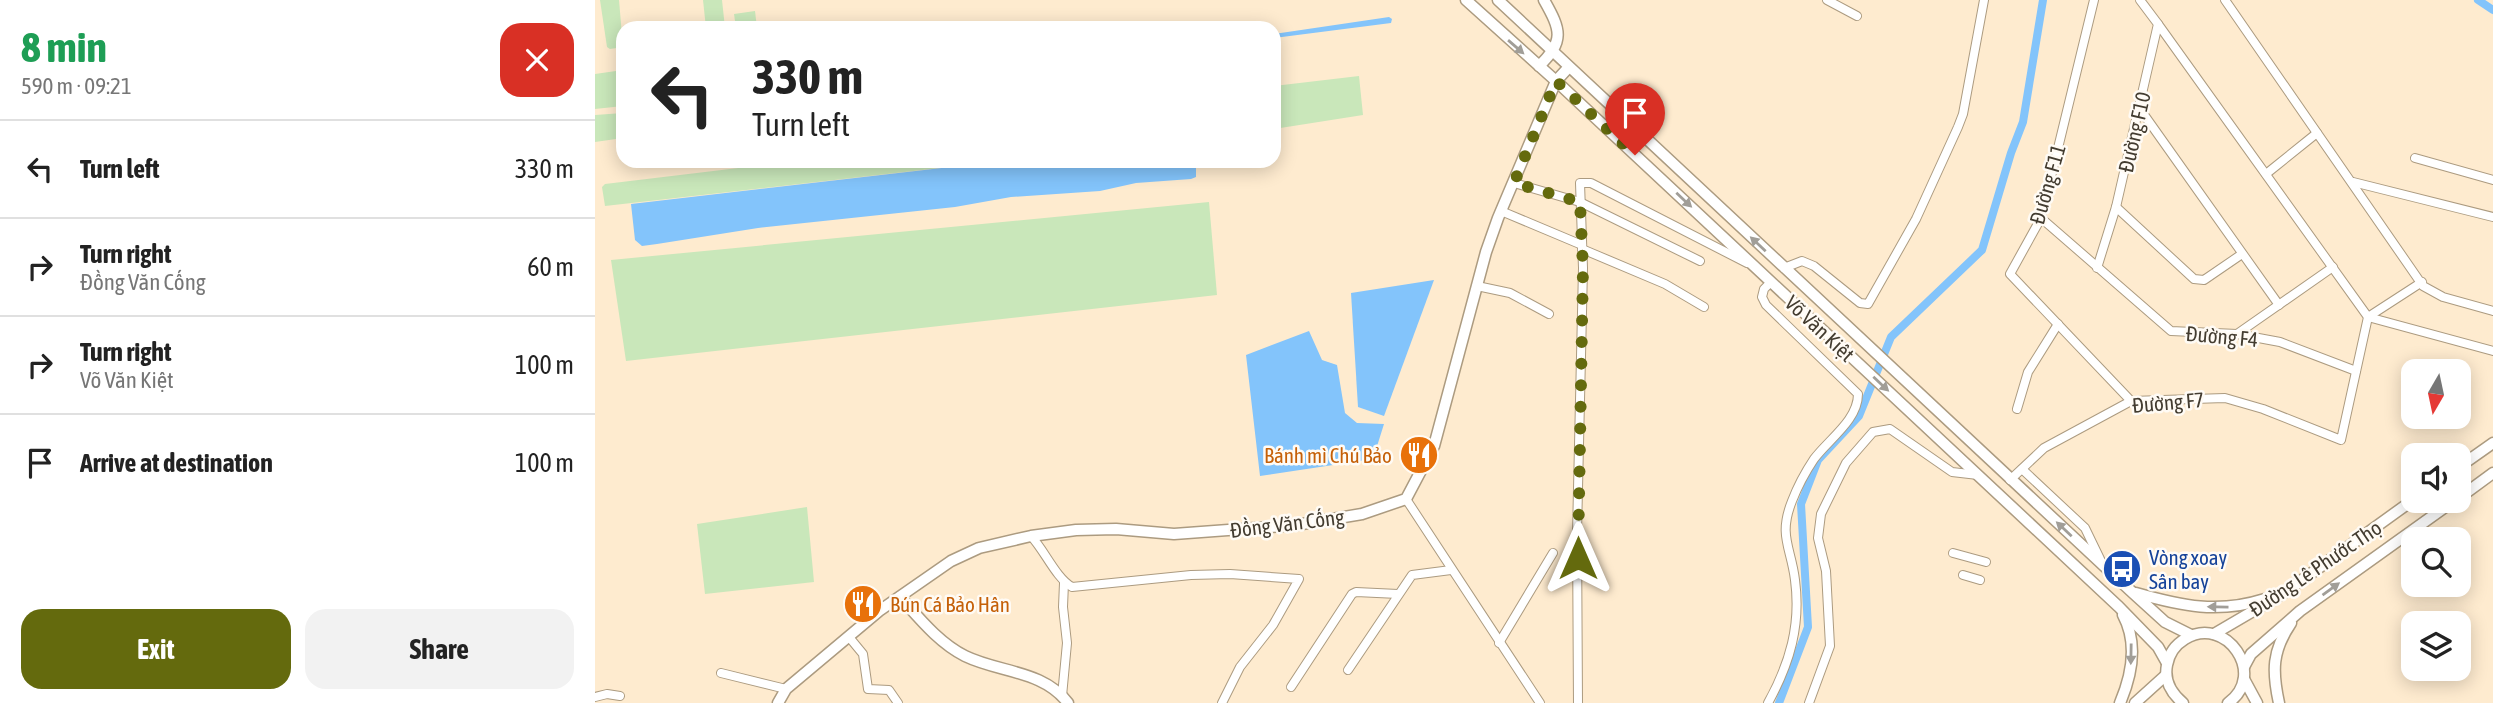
<!DOCTYPE html>
<meta charset="utf-8">
<style>
body{margin:0;font-family:"Asap Condensed",sans-serif;background:#f2f2f2;color:#222;height:100vh;display:flex;flex-direction:column;font-size:26px;white-space:nowrap}
*{box-sizing:border-box;margin:0}
p{font-size:23px;color:#767676}
.icon{flex:none;width:38px;height:38px;fill:none;stroke:currentColor;stroke-width:2;stroke-linecap:round;stroke-linejoin:round}
.map{position:relative;flex:1;overflow:hidden}
.side{display:flex;flex-direction:column;background:#fff;width:595px}
.side>*{flex:none}
.top-card{position:absolute;left:21px;top:21px;width:665px;height:147px;border-radius:21px;box-shadow:0 4px 18px #0003;background:#fff;color:#222;overflow:hidden}
.needle{width:46px;rotate:189deg}
.fabs{position:absolute;left:1806px;top:359px;display:grid;gap:14px}
.fabs a{display:grid;place-items:center;width:70px;height:70px;border-radius:14px;background:#fff;box-shadow:0 4px 18px #0003;font-size:35px}
.pin{position:absolute;display:grid;place-items:center;width:60px;height:60px;color:#fff;margin:-72px -30px;border-radius:50% 50% 50% 0;rotate:-45deg;box-shadow:0 0 7px #0007}
.pin .icon{rotate:45deg}
.me{position:absolute;width:77px;margin:-38px;rotate:0deg;stroke-linejoin:round;filter:drop-shadow(0 0 5px #0008)}
.turn{display:flex;align-items:center;gap:24px;height:147px;padding:0 21px;font-size:32px}
.turn .icon{width:91px;height:91px;stroke-width:2.5}
.turn b{display:block;font-size:49px;line-height:60px}
.round{display:grid;place-items:center;flex:none;width:74px;height:74px;border-radius:21px;background:#f2f2f2}
.head{display:flex;align-items:center;justify-content:space-between;height:119px;padding:0 21px}
h1{font-size:42px;font-weight:700;line-height:52px;color:#1e9e55}
.cta{display:flex;gap:14px;margin-top:auto;padding:14px 21px}
.cta a{flex:1;height:80px;border-radius:21px;background:#646a0d;color:#fff;font-size:28px;font-weight:700;line-height:80px;text-align:center}
.cta a+a{background:#f2f2f2;color:#222}
ul{padding:0;list-style:none}
li{display:flex;align-items:center;gap:21px;height:98px;padding:0 21px;border-top:2px solid #e0e0e0}
li div{flex:1}
li b{display:block;font-size:26px}
li em{font-style:normal}
main{display:flex;flex:1;min-height:0}
.map>svg:first-child{display:block}
.green{fill:#c9e7ba}
.water{fill:#83c4fb}
.lines{fill:none;stroke-linecap:round;stroke-linejoin:round}
.canal{stroke:#83c4fb;stroke-width:8}
.street-casing{stroke:#ac9b80;stroke-width:10}
.secondary-casing{stroke:#ac9b80;stroke-width:13}
.street{stroke:#fff;stroke-width:8}
.secondary{stroke:#fff;stroke-width:10}
.oneway{fill:#a19e98}
.route{stroke:#646a0d;stroke-width:12;stroke-dasharray:0 21.6}
.labels{text-anchor:middle;dominant-baseline:central;stroke-width:5;stroke-linejoin:round;paint-order:stroke}
.street-label{font-size:21px;fill:#433c30;stroke:#fffbf5}
.food-label{font-size:21px;fill:#c56008;stroke:#fffbf5;text-anchor:end}
.transit-label{font-size:21px;fill:#164399;stroke:#fffbf5;text-anchor:start}
</style>
<main>
<section class="side">
<div class="head"><div><h1>8 min</h1><p>590 m · 09:21</p></div><a class="round" style="background:#d93025;color:#fff"><svg class="icon" aria-label="close" viewBox="0 0 24 24"><path d="M6 6l12 12M18 6L6 18"/></svg></a></div>
<ul>
<li><svg class="icon" aria-label="left" viewBox="0 0 24 24"><path d="M17 20v-9H6M10 6l-5 5 5 5"/></svg><div><b>Turn left</b></div><em>330 m</em></li>
<li><svg class="icon" aria-label="right" viewBox="0 0 24 24"><path d="M7 20v-9h11M14 6l5 5-5 5"/></svg><div><b>Turn right</b><p>Đồng Văn Cống</p></div><em>60 m</em></li>
<li><svg class="icon" aria-label="right" viewBox="0 0 24 24"><path d="M7 20v-9h11M14 6l5 5-5 5"/></svg><div><b>Turn right</b><p>Võ Văn Kiệt</p></div><em>100 m</em></li>
<li><svg class="icon" aria-label="arrive" viewBox="0 0 24 24"><path d="M6 21V4h12l-3 4 3 4H6"/></svg><div><b>Arrive at destination</b></div><em>100 m</em></li>
</ul>
<div class="cta"><a>Exit</a><a>Share</a></div>
</section>
<div class="map">
<svg width="1898" height="703" viewBox="0 0 1898 703">
<rect width="100%" height="100%" fill="#feebcf"/>
<g class="green">
<path d="M 5,0 L 24,0 L 28,47 L 15,49 L 12,47 Z"/>
<path d="M 108,0 L 127,0 L 130,28 L 111,28 Z"/>
<path d="M 160,11 L 162,28 L 141,28 L 139,14 Z"/>
<path d="M 28,70 L 28,106 L 0,109 L 0,74 Z"/>
<path d="M 764,76 L 768,115 L 679,129 L 679,86 Z"/>
<path d="M 28,113 L 28,138 L 0,142 L 0,115 Z"/>
<path d="M 164,161 L 406,161 L 10,206 L 7,187 L 10,184 L 160,166 Z"/>
<path d="M 614,202 L 622,295 L 31,361 L 16,260 Z"/>
<path d="M 212,507 L 219,582 L 110,594 L 102,524 Z"/>
</g>
<g class="water">
<path d="M 794,17 L 797,19 L 796,23 L 679,38 L 679,34 Z"/>
<path d="M 407,161 L 601,161 L 601,177 L 596,179 L 541,183 L 505,191 L 416,197 L 360,207 L 163,228 L 62,244 L 47,246 L 40,240 L 36,204 Z"/>
<path d="M 839,280 L 789,416 L 763,407 L 756,293 Z"/>
<path d="M 714,331 L 727,360 L 742,365 L 750,413 L 762,423 L 789,424 L 778,459 L 665,476 L 651,355 Z"/>
</g>
<g class="lines">
<g class="canal">
<path d="M 1883,0 L 1898,10"/>
<path d="M 1184,703 L 1213,627 L 1206,504 L 1223,460 L 1264,416 L 1296,337 L 1387,250 L 1416,153 L 1428,122 L 1448,0"/>
</g>
<g class="street-casing">
<g id="street">
<path d="M 1232,0 L 1262,16"/>
<path d="M 1499,0 L 1446,218 L 1415,274 L 1536,401"/>
<path d="M 1630,0 L 1828,286 L 1848,297 L 1898,311"/>
<path d="M 1545,109 L 1684,305"/>
<path d="M 1820,158 L 1898,180"/>
<path d="M 1671,174 L 1722,133"/>
<path d="M 1758,182 L 1898,217"/>
<path d="M 919,183 L 985,202 L 1105,261"/>
<path d="M 1521,207 L 1599,279 L 1609,280 L 1647,254"/>
<path d="M 906,211 L 987,245"/>
<path d="M 1446,218 L 1576,331 L 1642,334 L 1685,342 L 1761,371"/>
<path d="M 987,249 L 1070,284 L 1109,307"/>
<path d="M 1189,268 L 1207,261 L 1219,266 L 1265,303 L 1273,304 L 1321,219 L 1363,127 L 1368,114 L 1389,0"/>
<path d="M 1502,268 L 1521,207 L 1563,24 L 1545,0"/>
<path d="M 882,286 L 915,293 L 954,314"/>
<path d="M 1773,317 L 1898,351"/>
<path d="M 1773,317 L 1827,282"/>
<path d="M 1642,334 L 1738,267"/>
<path d="M 1422,409 L 1433,372 L 1463,324"/>
<path d="M 1427,469 L 1490,528 L 1505,559"/>
<path d="M 1415,480 L 1449,448 L 1536,401 L 1630,398 L 1668,409 L 1746,440 L 1773,317 L 1563,24"/>
<path d="M 811,499 L 945,703"/>
<path d="M 436,536 C 450,551 461,578 477,587 L 596,575 L 635,574 L 704,579 L 678,625 L 645,667 L 627,703"/>
<path d="M 1358,553 L 1391,562"/>
<path d="M 1368,575 L 1385,580"/>
<path d="M 254,637 L 268,654 L 273,689 L 294,690 L 303,703"/>
<path d="M 904,643 L 958,553"/>
<path d="M 753,670 L 817,575 L 856,570"/>
<path d="M 126,673 L 191,689"/>
<path d="M 696,687 L 757,594 L 761,592 L 803,594"/>
<path d="M 467,696 L 472,643 L 468,607 L 469,583"/>
<path d="M 0,697 L 12,694 L 25,696"/>
<path d="M 983,703 L 982,533 L 988,268 L 985,183 L 996,183 L 1152,263"/>
<path d="M 1173,703 C 1195,663 1206,625 1200,580 C 1196,547 1183,536 1197,501 C 1202,488 1211,471 1219,459 C 1234,439 1263,420 1263,394 L 1171,305 L 1167,297 L 1169,289 L 1176,282"/>
<path d="M 1214,703 L 1235,646 L 1231,571 L 1223,538 L 1226,514 L 1251,463 L 1278,432 L 1295,429 L 1357,472 L 1383,475"/>
</g>
</g>
<g class="secondary-casing">
<g id="secondary">
<path d="M 871,0 L 961,81 L 1524,607 L 1563,647 L 1572,663"/>
<path d="M 903,0 L 1537,592 L 1570,622 L 1596,635"/>
<path d="M 944,66 C 970,41 966,30 949,0"/>
<path d="M 1864,467 L 1898,443"/>
<path d="M 1864,498 L 1898,473"/>
<path d="M 1541,593 C 1587,606 1623,614 1670,599"/>
<path d="M 305,597 C 324,618 344,643 370,656 C 405,673 448,670 473,703"/>
<path d="M 1619,634 L 1689,593 L 1818,500"/>
<path d="M 1649,667 L 1656,654 L 1705,611 L 1860,500"/>
<path d="M 1649,679 L 1662,703"/>
<path d="M 183,703 L 191,689 L 284,611 L 356,561 L 384,548 L 436,536 L 481,530 L 521,529 L 579,534 L 701,525 L 767,514 L 811,499 L 839,446 L 891,252 L 903,218 L 961,81 L 973,68"/>
<path d="M 1525,703 C 1537,675 1543,643 1528,615"/>
<path d="M 1540,703 L 1571,675"/>
<path d="M 1588,703 C 1576,693 1569,680 1572,665 C 1574,654 1580,645 1590,639 C 1631,614 1673,675 1633,703"/>
<path d="M 1684,703 C 1677,671 1677,651 1696,623"/>
</g>
</g>
<use href="#street" class="street"/>
<use href="#secondary" class="secondary"/>
</g>
<defs><path id="oneway-solid" d="M-6-.8H1V-3.2L6.5 0L1 3.2V.8H-6Z" transform="scale(1.75)"/></defs>
<g class="oneway">
<use href="#oneway-solid" transform="translate(921 47) rotate(41)"/>
<use href="#oneway-solid" transform="translate(1089 200) rotate(43)"/>
<use href="#oneway-solid" transform="translate(1163 244) rotate(-137)"/>
<use href="#oneway-solid" transform="translate(1286 384) rotate(43)"/>
<use href="#oneway-solid" transform="translate(1469 529) rotate(-137)"/>
<use href="#oneway-solid" transform="translate(1736 589) rotate(-36)"/>
<use href="#oneway-solid" transform="translate(1623 607) rotate(-179)"/>
<use href="#oneway-solid" transform="translate(1536 654) rotate(91)"/>
</g>
<g class="lines">
<path class="route" d="M 983,558 L 988,268 L 985,202 L 919,183 L 961,81 L 1040,155"/>
</g>
<defs>
<g id="restaurant-disc" transform="scale(2.0125)"><circle r="9.5" fill="#e8710a" stroke="#fffbf5"/><path d="M-5-6h1v4h1v-4h1v4h1v-4h1v5L-1.5 .5V6h-2V.5L-5-1ZM5-6V6H3V1.5H1.5Q1.5-4 5-6Z" fill="#fff"/></g>
<g id="bus-disc" transform="scale(2.0125)"><circle r="9.5" fill="#1a4fb4" stroke="#fffbf5"/><path d="M-5-6H5V4H4V6H2V4H-2V6H-4V4H-5ZM-3.5-4V0h7V-4ZM-3.5 1.2v1.5H-2V1.2ZM2 1.2v1.5H3.5V1.2Z" fill="#fff"/></g>
</defs>
<g fill-rule="evenodd">
<use href="#restaurant-disc" x="824" y="455"/>
<use href="#bus-disc" x="1527" y="569"/>
<use href="#restaurant-disc" x="268" y="604"/>
</g>
<g class="labels">
<g class="street-label">
<text transform="translate(1539 132) rotate(-77)">Đường F10</text>
<text transform="translate(1452 184) rotate(-74)">Đường F11</text>
<text transform="translate(1225 328) rotate(43)">Võ Văn Kiệt</text>
<text transform="translate(1627 336) rotate(5)">Đường F4</text>
<text transform="translate(1573 402) rotate(-5)">Đường F7</text>
<text transform="translate(692 523) rotate(-7)">Đồng Văn Cống</text>
<text transform="translate(1720 568) rotate(-34)">Đường Lê Phước Thọ</text>
</g>
<g class="food-label">
<text x="797" y="455">Bánh mì Chú Bảo</text>
<text x="295" y="604" text-anchor="start">Bún Cá Bảo Hân</text>
</g>
<g class="transit-label">
<text x="1554" y="557">Vòng xoay<tspan x="1554" dy="24">Sân bay</tspan></text>
</g>
</g>
</svg>
<div class="fabs">
<a><svg class="needle" viewBox="-14 -14 28 28"><path d="M0-13l5 13h-10z" fill="#e53935"/><path d="M0 13l5-13h-10z" fill="#767676"/></svg></a>
<a><svg class="icon" aria-label="sound" viewBox="0 0 24 24"><path d="M4 9h4l5-4v14l-5-4H4zM17 9q2 3 0 6"/></svg></a>
<a><svg class="icon" aria-label="search" viewBox="0 0 24 24"><circle cx="10" cy="10" r="6"/><path d="M15 15l6 6"/></svg></a>
<a><svg class="icon" aria-label="layers" viewBox="0 0 24 24"><path d="M12 4l9 5-9 5-9-5zM3 14l9 5 9-5"/></svg></a>
</div>
<div class="pin" style="left:1040px;top:155px;background:#d93025"><svg class="icon" aria-label="arrive" viewBox="0 0 24 24"><path d="M6 21V4h12l-3 4 3 4H6"/></svg></div>
<svg class="me" style="left:983px;top:558px" viewBox="-20 -20 40 40"><path d="M0-17L14 15 0 8-14 15z" fill="#646a0d" stroke="#fff" stroke-width="4"/></svg>
<div class="top-card">
<div class="turn"><svg class="icon" aria-label="left" viewBox="0 0 24 24"><path d="M17 20v-9H6M10 6l-5 5 5 5"/></svg><div><b>330 m</b>Turn left</div></div>
</div>
</div>
</main>
